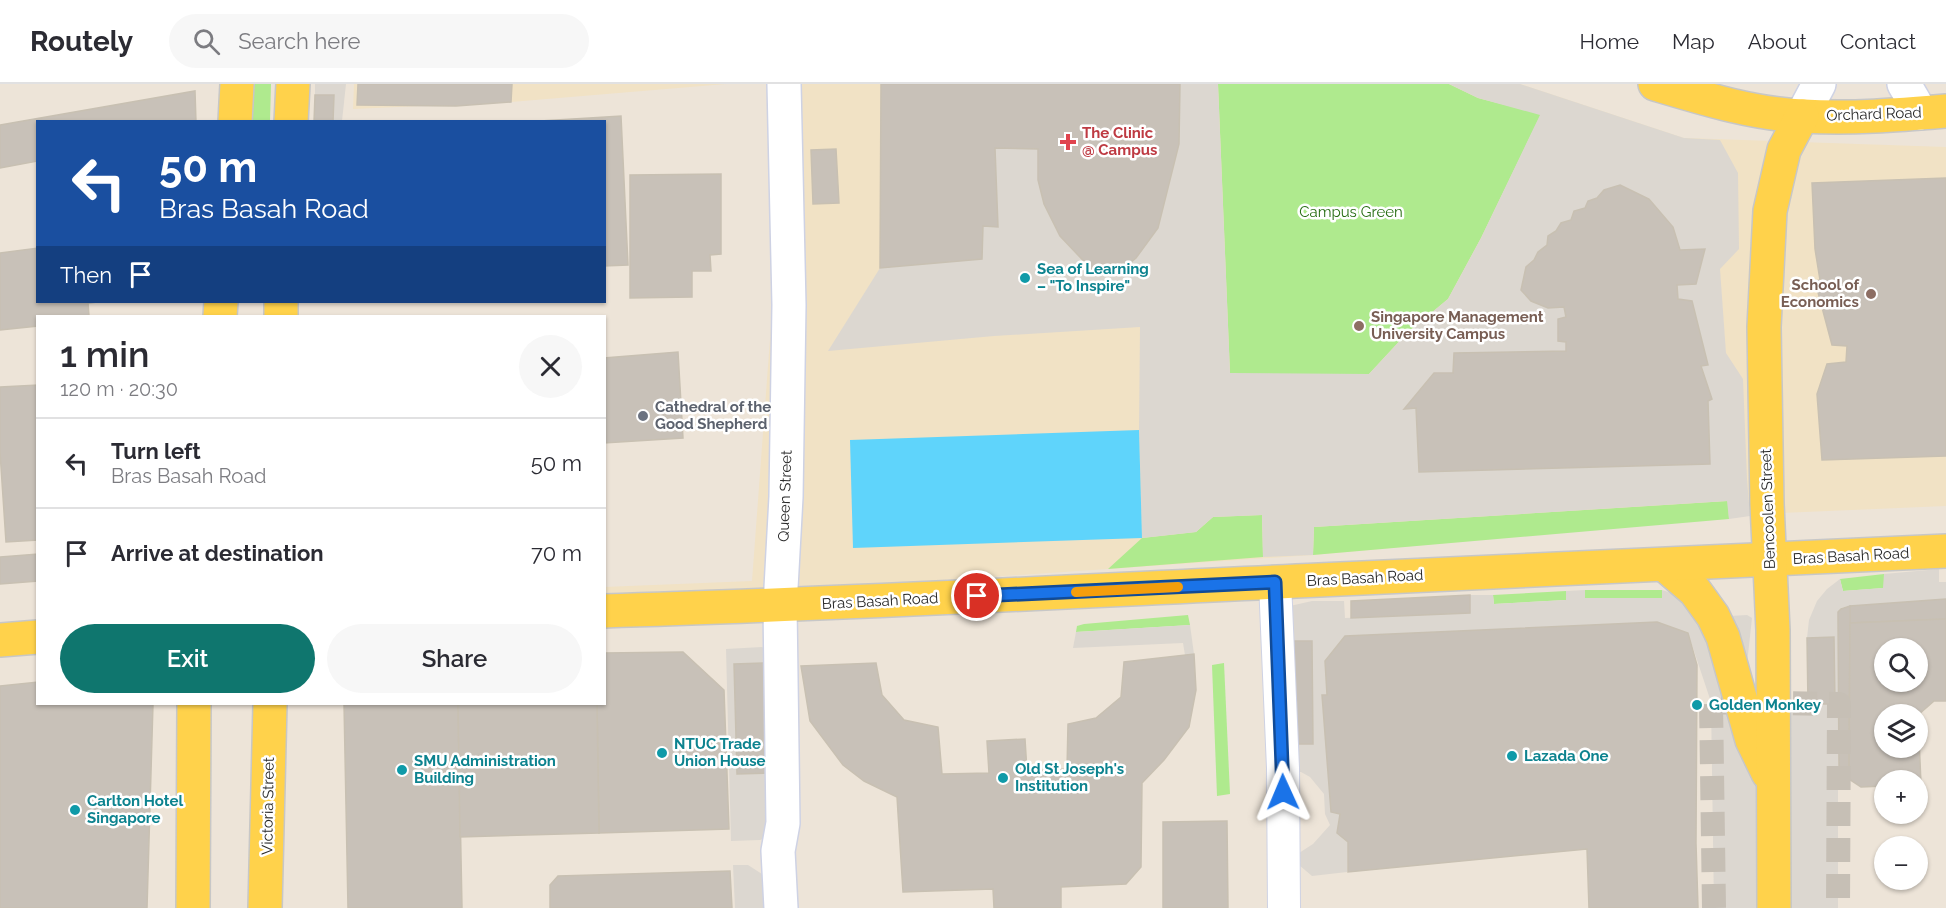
<!DOCTYPE html>
<meta charset="utf-8">
<style>
body{margin:0;font-family:Raleway,sans-serif;background:#f7f7f7;color:#2b2b33;height:100vh;display:flex;flex-direction:column;font-size:22px;white-space:nowrap}
*{box-sizing:border-box;margin:0}
p{font-size:20px;color:#7c7c81}
.icon{flex:none;width:33px;height:33px;fill:none;stroke:currentColor;stroke-width:2;stroke-linecap:round;stroke-linejoin:round}
.map{position:relative;flex:1;overflow:hidden}
.side{position:absolute;left:36px;top:231px;width:570px;height:390px;display:flex;flex-direction:column;background:#fff;border-radius:0px;box-shadow:0 2px 4px #0004}
.side>*{flex:none}
.top-card{position:absolute;left:36px;top:36px;width:570px;height:183px;border-radius:0px;box-shadow:0 2px 4px #0004;background:#1a4fa0;color:#fff;overflow:hidden}
.controls{position:absolute;left:1874px;top:554px;display:grid;gap:12px}
.controls a{display:grid;place-items:center;width:54px;height:54px;border-radius:50%;background:#fff;box-shadow:0 2px 4px #0004;font-size:30px}
.pin{position:absolute;display:grid;place-items:center;width:51px;height:51px;color:#fff;margin:-26px;border:3px solid #fff;border-radius:50%;box-shadow:0 2px 6px #0007}
.me{position:absolute;width:66px;margin:-33px;rotate:359deg;stroke-linejoin:round;filter:drop-shadow(0 0 4px #0008)}
.turn{display:flex;align-items:center;gap:21px;height:126px;padding:0 24px;font-size:27px}
.turn .icon{width:78px;height:78px;stroke-width:2.5}
.turn b{display:block;font-size:42px;line-height:51px}
.then{display:flex;align-items:center;height:57px;padding:0 24px;background:#0003;gap:12px;font-size:22px}
.round{display:grid;place-items:center;flex:none;width:63px;height:63px;border-radius:32px;background:#f7f7f7}
.overview{display:flex;align-items:center;justify-content:space-between;height:102px;padding:0 24px}
h1{font-size:36px;font-weight:600;line-height:45px}
.cta{display:flex;gap:12px;margin-top:auto;padding:12px 24px}
.cta a{flex:1;height:69px;border-radius:36px;background:#0f766e;color:#fff;font-size:24px;font-weight:600;line-height:69px;text-align:center}
.cta a+a{background:#f7f7f7;color:#2b2b33}
ul{padding:0;list-style:none}
li{display:flex;align-items:center;gap:18px;height:90px;padding:0 24px;border-top:2px solid #e1e1e2}
li div{flex:1}
li b{display:block;font-size:22px}
li em{font-style:normal}
header{display:flex;align-items:center;gap:36px;box-sizing:border-box;height:84px;padding:0 30px;background:#fff;border-bottom:2px solid #e1e1e2}
header strong{font-size:28px}
nav{display:flex;gap:33px;margin-inline-start:auto;font-size:21px}
.search{width:420px;height:54px;background:#f7f7f7;display:flex;align-items:center;gap:15px;box-sizing:border-box;padding:0 21px;border-radius:33px;color:#7c7c81;font-size:22px}
.map>svg:first-child{display:block}
.education{fill:#f1e2c5}
.green{fill:#afea8e}
.plaza{fill:#dcd7d0;fill-rule:evenodd}
.water{fill:#5fd4fb}
.building{fill:#c8c1b8;stroke:#c8c0b2;stroke-width:1.5;fill-rule:evenodd}
.lines{fill:none;stroke-linecap:round;stroke-linejoin:round}
.pedestrian-tunnel{stroke:#c6bfb5;stroke-width:24;stroke-dasharray:24 12;stroke-linecap:butt}
.minor-casing{stroke:#ced2e4;stroke-width:34}
.tertiary-casing{stroke:#ced2e4;stroke-width:36}
.secondary-casing{stroke:#ced2e4;stroke-width:36}
.primary-casing{stroke:#c7c7c7;stroke-width:36}
.minor{stroke:#fff;stroke-width:32}
.tertiary{stroke:#fff;stroke-width:33}
.secondary{stroke:#fff;stroke-width:33}
.primary{stroke:#ffd24b;stroke-width:33}
.route-casing{stroke:#114b97;stroke-width:15}
.route{stroke:#1a73e8;stroke-width:10}
.slow{stroke:#f59e0b;stroke-width:10}
.health-dot{fill:#e0444e;stroke:#fff;stroke-width:2}
.culture-dot{fill:#0f9aa8;stroke:#fff;stroke-width:2}
.education-dot{fill:#8d6e63;stroke:#fff;stroke-width:2}
.worship-dot{fill:#6b7280;stroke:#fff;stroke-width:2}
.labels{text-anchor:middle;dominant-baseline:central;stroke-width:5;stroke-linejoin:round;paint-order:stroke}
.street-label{font-size:15px;fill:#292929;stroke:#fff}
.health-label{font-size:15px;font-weight:bold;fill:#be3a42;stroke:#fff;text-anchor:start}
.park-label{font-size:15px;fill:#266c12;stroke:#fff}
.culture-label{font-size:15px;font-weight:bold;fill:#0d838f;stroke:#fff;text-anchor:start}
.education-label{font-size:15px;font-weight:bold;fill:#785e54;stroke:#fff;text-anchor:end}
.worship-label{font-size:15px;font-weight:bold;fill:#5b616d;stroke:#fff;text-anchor:start}
</style>
<header>
<strong>Routely</strong>
<div class="search"><svg class="icon" aria-label="search" viewBox="0 0 24 24"><circle cx="10" cy="10" r="6"/><path d="M15 15l6 6"/></svg>Search here</div>
<nav><a>Home</a><a>Map</a><a>About</a><a>Contact</a></nav>
</header>
<div class="map">
<svg width="1946" height="824" viewBox="0 0 1946 824">
<rect width="100%" height="100%" fill="#ede4d8"/>
<g class="education">
<path d="M 354,0 L 726,0 L 511,18 L 353,25 Z"/>
<path d="M 789,0 L 1520,0 L 1684,54 L 1946,63 L 1946,422 L 1781,429 L 1313,471 L 916,498 L 796,510 L 605,519 L 604,503 L 752,497 Z"/>
</g>
<g class="green">
<path d="M 246,0 L 271,0 L 270,37 L 246,38 Z"/>
<path d="M 1218,0 L 1449,0 L 1478,14 L 1541,30 L 1481,154 L 1448,215 L 1407,249 L 1369,290 L 1230,290 Z"/>
<path d="M 1728,417 L 1729,435 L 1313,471 L 1314,443 Z"/>
<path d="M 1262,431 L 1263,473 L 1108,485 L 1142,454 L 1196,448 L 1213,433 Z"/>
<path d="M 1884,490 L 1884,504 L 1843,507 L 1840,495 Z"/>
<rect x="1585" y="506" width="77" height="8"/>
<path d="M 1566,507 L 1566,516 L 1494,520 L 1493,511 Z"/>
<path d="M 1188,531 L 1190,541 L 1076,548 L 1077,542 L 1084,540 Z"/>
<path d="M 1224,579 L 1230,710 L 1217,712 L 1212,581 Z"/>
</g>
<g class="plaza">
<path d="M 315,0 L 346,0 L 342,37 L 333,37 L 334,12 L 315,11 Z"/>
<path d="M 1180,0 L 1218,0 L 1230,289 L 1369,290 L 1407,249 L 1448,215 L 1481,154 L 1540,31 L 1478,14 L 1449,0 L 1520,0 L 1684,54 L 1720,56 L 1738,89 L 1739,165 L 1720,185 L 1726,269 L 1743,295 L 1747,395 L 1750,432 L 1729,435 L 1727,417 L 1314,443 L 1313,471 L 1263,473 L 1262,431 L 1213,433 L 1196,448 L 1142,454 L 1139,346 L 1140,243 L 994,252 L 828,267 L 880,184 L 982,175 L 983,142 L 998,142 L 995,64 L 1038,65 L 1038,96 L 1044,120 L 1060,152 L 1095,188 L 1118,189 L 1136,174 L 1158,144 L 1179,60 ZM 1620,101 L 1649,115 L 1673,143 L 1680,166 L 1705,165 L 1696,199 L 1677,201 L 1678,215 L 1692,217 L 1708,281 L 1701,282 L 1711,315 L 1708,317 L 1709,380 L 1419,388 L 1416,324 L 1405,325 L 1434,289 L 1453,289 L 1454,269 L 1566,267 L 1566,258 L 1558,257 L 1558,235 L 1566,233 L 1564,223 L 1548,224 L 1531,217 L 1521,206 L 1526,183 L 1534,176 L 1538,168 L 1547,161 L 1548,152 L 1556,147 L 1561,139 L 1571,136 L 1574,127 L 1585,124 L 1588,117 L 1597,114 L 1604,106 Z"/>
<path d="M 1939,485 L 1939,498 L 1946,498 L 1946,535 L 1849,522 L 1841,524 L 1838,528 L 1838,824 L 1714,824 L 1711,618 L 1688,549 L 1657,538 L 1345,552 L 1325,577 L 1327,611 L 1322,611 L 1331,728 L 1340,730 L 1337,748 L 1348,758 L 1347,788 L 1312,792 L 1299,781 L 1299,769 L 1313,760 L 1330,741 L 1325,730 L 1324,710 L 1310,693 L 1301,688 L 1283,688 L 1290,522 L 1312,517 L 1344,517 L 1345,534 L 1470,529 L 1470,511 L 1493,511 L 1494,520 L 1566,516 L 1566,507 L 1585,506 L 1585,514 L 1662,514 L 1662,506 L 1681,512 L 1693,522 L 1735,619 L 1834,620 L 1834,553 L 1807,554 L 1809,536 L 1817,517 L 1827,505 L 1840,495 L 1843,507 L 1883,504 L 1884,490 ZM 1293,557 L 1312,557 L 1312,660 L 1294,660 Z"/>
<path d="M 1747,531 L 1752,534 L 1745,598 L 1730,532 Z"/>
<path d="M 1190,541 L 1194,570 L 1185,571 L 1183,559 L 1073,564 L 1076,548 Z"/>
<path d="M 762,563 L 771,568 L 771,752 L 760,756 L 731,757 L 726,565 ZM 764,579 L 767,689 L 737,690 L 734,580 Z"/>
<path d="M 733,781 L 748,781 L 762,790 L 767,800 L 768,824 L 735,824 Z"/>
</g>
<path class="water" d="M 1139,346 L 1142,454 L 853,464 L 850,356 Z"/>
<g class="building">
<path d="M 358,0 L 512,0 L 511,18 L 456,22 L 357,21 Z"/>
<path d="M 881,0 L 1180,0 L 1179,60 L 1158,144 L 1136,174 L 1118,189 L 1095,189 L 1060,152 L 1044,120 L 1038,96 L 1038,65 L 995,64 L 998,143 L 983,142 L 982,175 L 880,184 Z"/>
<path d="M 195,7 L 196,38 L 38,38 L 38,77 L 0,84 L 0,41 Z"/>
<path d="M 315,11 L 334,11 L 333,38 L 314,38 Z"/>
<path d="M 621,32 L 628,181 L 604,182 L 604,38 L 540,37 Z"/>
<path d="M 836,65 L 839,119 L 813,120 L 811,66 Z"/>
<path d="M 721,90 L 721,170 L 710,171 L 711,187 L 692,187 L 692,213 L 630,214 L 630,91 Z"/>
<path d="M 1946,94 L 1946,372 L 1822,376 L 1817,310 L 1827,280 L 1846,278 L 1847,262 L 1832,261 L 1815,197 L 1820,196 L 1815,165 L 1812,99 Z"/>
<path d="M 1620,101 L 1649,115 L 1673,143 L 1680,166 L 1705,165 L 1696,200 L 1677,201 L 1678,215 L 1692,217 L 1708,281 L 1701,282 L 1712,315 L 1708,317 L 1710,380 L 1419,388 L 1416,324 L 1404,325 L 1434,289 L 1453,289 L 1454,269 L 1566,267 L 1566,258 L 1558,257 L 1558,235 L 1566,233 L 1564,223 L 1548,224 L 1531,217 L 1521,206 L 1526,183 L 1534,176 L 1538,168 L 1547,161 L 1548,152 L 1556,147 L 1561,139 L 1571,136 L 1574,127 L 1585,124 L 1588,117 L 1597,114 L 1604,106 Z"/>
<path d="M 38,164 L 38,218 L 98,218 L 88,219 L 89,232 L 38,232 L 38,242 L 0,246 L 0,169 Z"/>
<path d="M 678,268 L 683,354 L 604,359 L 604,274 Z"/>
<path d="M 38,301 L 38,456 L 6,458 L 0,368 L 0,303 Z"/>
<path d="M 38,470 L 38,497 L 0,500 L 0,473 Z"/>
<path d="M 1470,511 L 1470,529 L 1351,534 L 1351,517 Z"/>
<path d="M 1946,515 L 1946,535 L 1850,539 L 1850,522 Z"/>
<path d="M 1850,522 L 1850,539 L 1849,695 L 1839,688 L 1838,533 L 1838,528 L 1841,525 Z"/>
<path d="M 1946,535 L 1946,617 L 1934,617 L 1918,631 L 1921,700 L 1917,700 L 1917,696 L 1884,696 L 1884,702 L 1861,703 L 1849,695 L 1850,539 ZM 1884,564 L 1917,564 L 1917,597 L 1884,597 ZM 1884,630 L 1917,630 L 1917,663 L 1884,663 Z"/>
<path d="M 1657,538 L 1688,549 L 1697,581 L 1696,759 L 1698,824 L 1589,824 L 1587,765 L 1348,788 L 1348,758 L 1337,749 L 1340,730 L 1331,728 L 1322,611 L 1327,611 L 1325,577 L 1345,552 Z"/>
<path d="M 1834,553 L 1835,620 L 1808,620 L 1807,554 Z"/>
<path d="M 1293,557 L 1312,557 L 1313,660 L 1294,660 Z"/>
<path d="M 683,568 L 724,606 L 729,745 L 599,749 L 597,620 L 604,620 L 604,569 Z"/>
<path d="M 1194,570 L 1196,606 L 1189,643 L 1164,676 L 1142,699 L 1141,783 L 1126,800 L 1061,803 L 1061,824 L 994,824 L 993,805 L 903,808 L 897,713 L 864,697 L 843,681 L 810,637 L 801,582 L 876,579 L 882,611 L 904,636 L 938,643 L 942,690 L 989,689 L 987,657 L 1025,655 L 1027,687 L 1067,685 L 1068,640 L 1096,634 L 1121,613 L 1124,578 Z"/>
<path d="M 765,579 L 768,689 L 737,690 L 734,580 Z"/>
<path d="M 38,598 L 38,620 L 153,620 L 147,824 L 0,824 L 0,602 Z"/>
<path d="M 344,620 L 458,620 L 462,824 L 348,824 Z"/>
<path d="M 458,620 L 597,620 L 599,749 L 460,753 Z"/>
<path d="M 1227,737 L 1228,824 L 1163,824 L 1163,738 Z"/>
<path d="M 730,787 L 732,824 L 550,824 L 550,801 L 558,792 Z"/>
</g>
<g class="lines">
<path class="pedestrian-tunnel" d="M 1714,824 L 1711,618 L 1839,620 L 1838,824"/>
<g class="minor-casing">
<path id="minor" d="M 1275,498 L 1283,684 L 1284,824"/>
</g>
<g class="tertiary-casing">
<path id="tertiary" d="M 781,824 L 778,767 L 783,739 L 780,522 L 786,413 L 789,221 L 784,0"/>
</g>
<g class="secondary-casing">
<g id="secondary">
<path d="M 1904,0 L 1921,29"/>
<path d="M 1802,32 L 1819,0"/>
</g>
</g>
<g class="primary-casing">
<g id="primary">
<path d="M 1655,0 C 1702,14 1753,30 1803,32 C 1850,35 1899,31 1946,27"/>
<path d="M 235,38 L 237,0"/>
<path d="M 291,38 L 293,0"/>
<path d="M 220,232 L 221,218"/>
<path d="M 281,232 L 281,218"/>
<path d="M 1666,482 L 1695,507 L 1713,532 L 1723,553 L 1752,656 L 1768,689"/>
<path d="M 604,527 C 843,520 1081,507 1319,496 C 1528,487 1737,478 1946,467"/>
<path d="M 0,556 L 38,553"/>
<path d="M 193,824 L 194,620"/>
<path d="M 265,824 L 270,620"/>
<path d="M 1774,824 L 1773,546 L 1767,420 L 1764,243 L 1770,127 L 1784,66 L 1802,32"/>
</g>
</g>
<use href="#minor" class="minor"/>
<use href="#tertiary" class="tertiary"/>
<use href="#secondary" class="secondary"/>
<use href="#primary" class="primary"/>
</g>
<g class="lines">
<g class="route-casing">
<path id="route" d="M 977,512 L 1275,498 L 1283,708"/>
</g>
<use href="#route" class="route"/>
<path class="slow" d="M 1076,508 L 1178,503"/>
</g>
<path class="health-dot" d="M1065 49h6v6h6v6h-6v6h-6v-6h-6v-6h6z"/>
<g class="culture-dot">
<circle cx="1025" cy="194" r="6"/>
<circle cx="1697" cy="621" r="6"/>
<circle cx="662" cy="669" r="6"/>
<circle cx="1512" cy="672" r="6"/>
<circle cx="402" cy="686" r="6"/>
<circle cx="1003" cy="694" r="6"/>
<circle cx="75" cy="726" r="6"/>
</g>
<g class="education-dot">
<circle cx="1871" cy="210" r="6"/>
<circle cx="1359" cy="242" r="6"/>
</g>
<circle class="worship-dot" cx="643" cy="332" r="6"/>
<g class="labels">
<g class="street-label">
<text transform="translate(1874 30) rotate(-2)">Orchard Road</text>
<text transform="translate(785 412) rotate(-88)">Queen Street</text>
<text transform="translate(1768 425) rotate(-92)">Bencoolen Street</text>
<text transform="translate(1851 472) rotate(-3)">Bras Basah Road</text>
<text transform="translate(1365 494) rotate(-3)">Bras Basah Road</text>
<text transform="translate(880 517) rotate(-3)">Bras Basah Road</text>
<text transform="translate(268 722) rotate(-89)">Victoria Street</text>
</g>
<g class="health-label">
<text x="1082" y="49">The Clinic<tspan x="1082" dy="17">@ Campus</tspan></text>
</g>
<g class="park-label">
<text x="1351" y="128">Campus Green</text>
</g>
<g class="culture-label">
<text x="1037" y="185">Sea of Learning<tspan x="1037" dy="17">– "To Inspire"</tspan></text>
<text x="1709" y="621">Golden Monkey</text>
<text x="674" y="660">NTUC Trade<tspan x="674" dy="17">Union House</tspan></text>
<text x="1524" y="672">Lazada One</text>
<text x="414" y="677">SMU Administration<tspan x="414" dy="17">Building</tspan></text>
<text x="1015" y="685">Old St Joseph's<tspan x="1015" dy="17">Institution</tspan></text>
<text x="87" y="717">Carlton Hotel<tspan x="87" dy="17">Singapore</tspan></text>
</g>
<g class="education-label">
<text x="1859" y="201">School of<tspan x="1859" dy="17">Economics</tspan></text>
<text x="1371" y="233" text-anchor="start">Singapore Management<tspan x="1371" dy="17">University Campus</tspan></text>
</g>
<g class="worship-label">
<text x="655" y="323">Cathedral of the<tspan x="655" dy="17">Good Shepherd</tspan></text>
</g>
</g>
</svg>
<div class="controls">
<a><svg class="icon" aria-label="search" viewBox="0 0 24 24"><circle cx="10" cy="10" r="6"/><path d="M15 15l6 6"/></svg></a>
<a><svg class="icon" aria-label="layers" viewBox="0 0 24 24"><path d="M12 4l9 5-9 5-9-5zM3 14l9 5 9-5"/></svg></a>
<a>+</a>
<a>−</a>
</div>
<div class="pin" style="left:977px;top:512px;background:#d93025"><svg class="icon" aria-label="arrive" viewBox="0 0 24 24"><path d="M6 21V4h12l-3 4 3 4H6"/></svg></div>
<svg class="me" style="left:1283px;top:708px" viewBox="-20 -20 40 40"><path d="M0-17L14 15 0 8-14 15z" fill="#1a73e8" stroke="#fff" stroke-width="4"/></svg>
<div class="top-card">
<div class="turn"><svg class="icon" aria-label="left" viewBox="0 0 24 24"><path d="M17 20v-9H6M10 6l-5 5 5 5"/></svg><div><b>50 m</b>Bras Basah Road</div></div>
<div class="then">Then<svg class="icon" aria-label="arrive" viewBox="0 0 24 24"><path d="M6 21V4h12l-3 4 3 4H6"/></svg></div>
</div>
<section class="side">
<div class="overview"><div><h1>1 min</h1><p>120 m · 20:30</p></div><a class="round"><svg class="icon" aria-label="close" viewBox="0 0 24 24"><path d="M6 6l12 12M18 6L6 18"/></svg></a></div>
<ul>
<li><svg class="icon" aria-label="left" viewBox="0 0 24 24"><path d="M17 20v-9H6M10 6l-5 5 5 5"/></svg><div><b>Turn left</b><p>Bras Basah Road</p></div><em>50 m</em></li>
<li><svg class="icon" aria-label="arrive" viewBox="0 0 24 24"><path d="M6 21V4h12l-3 4 3 4H6"/></svg><div><b>Arrive at destination</b></div><em>70 m</em></li>
</ul>
<div class="cta"><a>Exit</a><a>Share</a></div>
</section>
</div>
